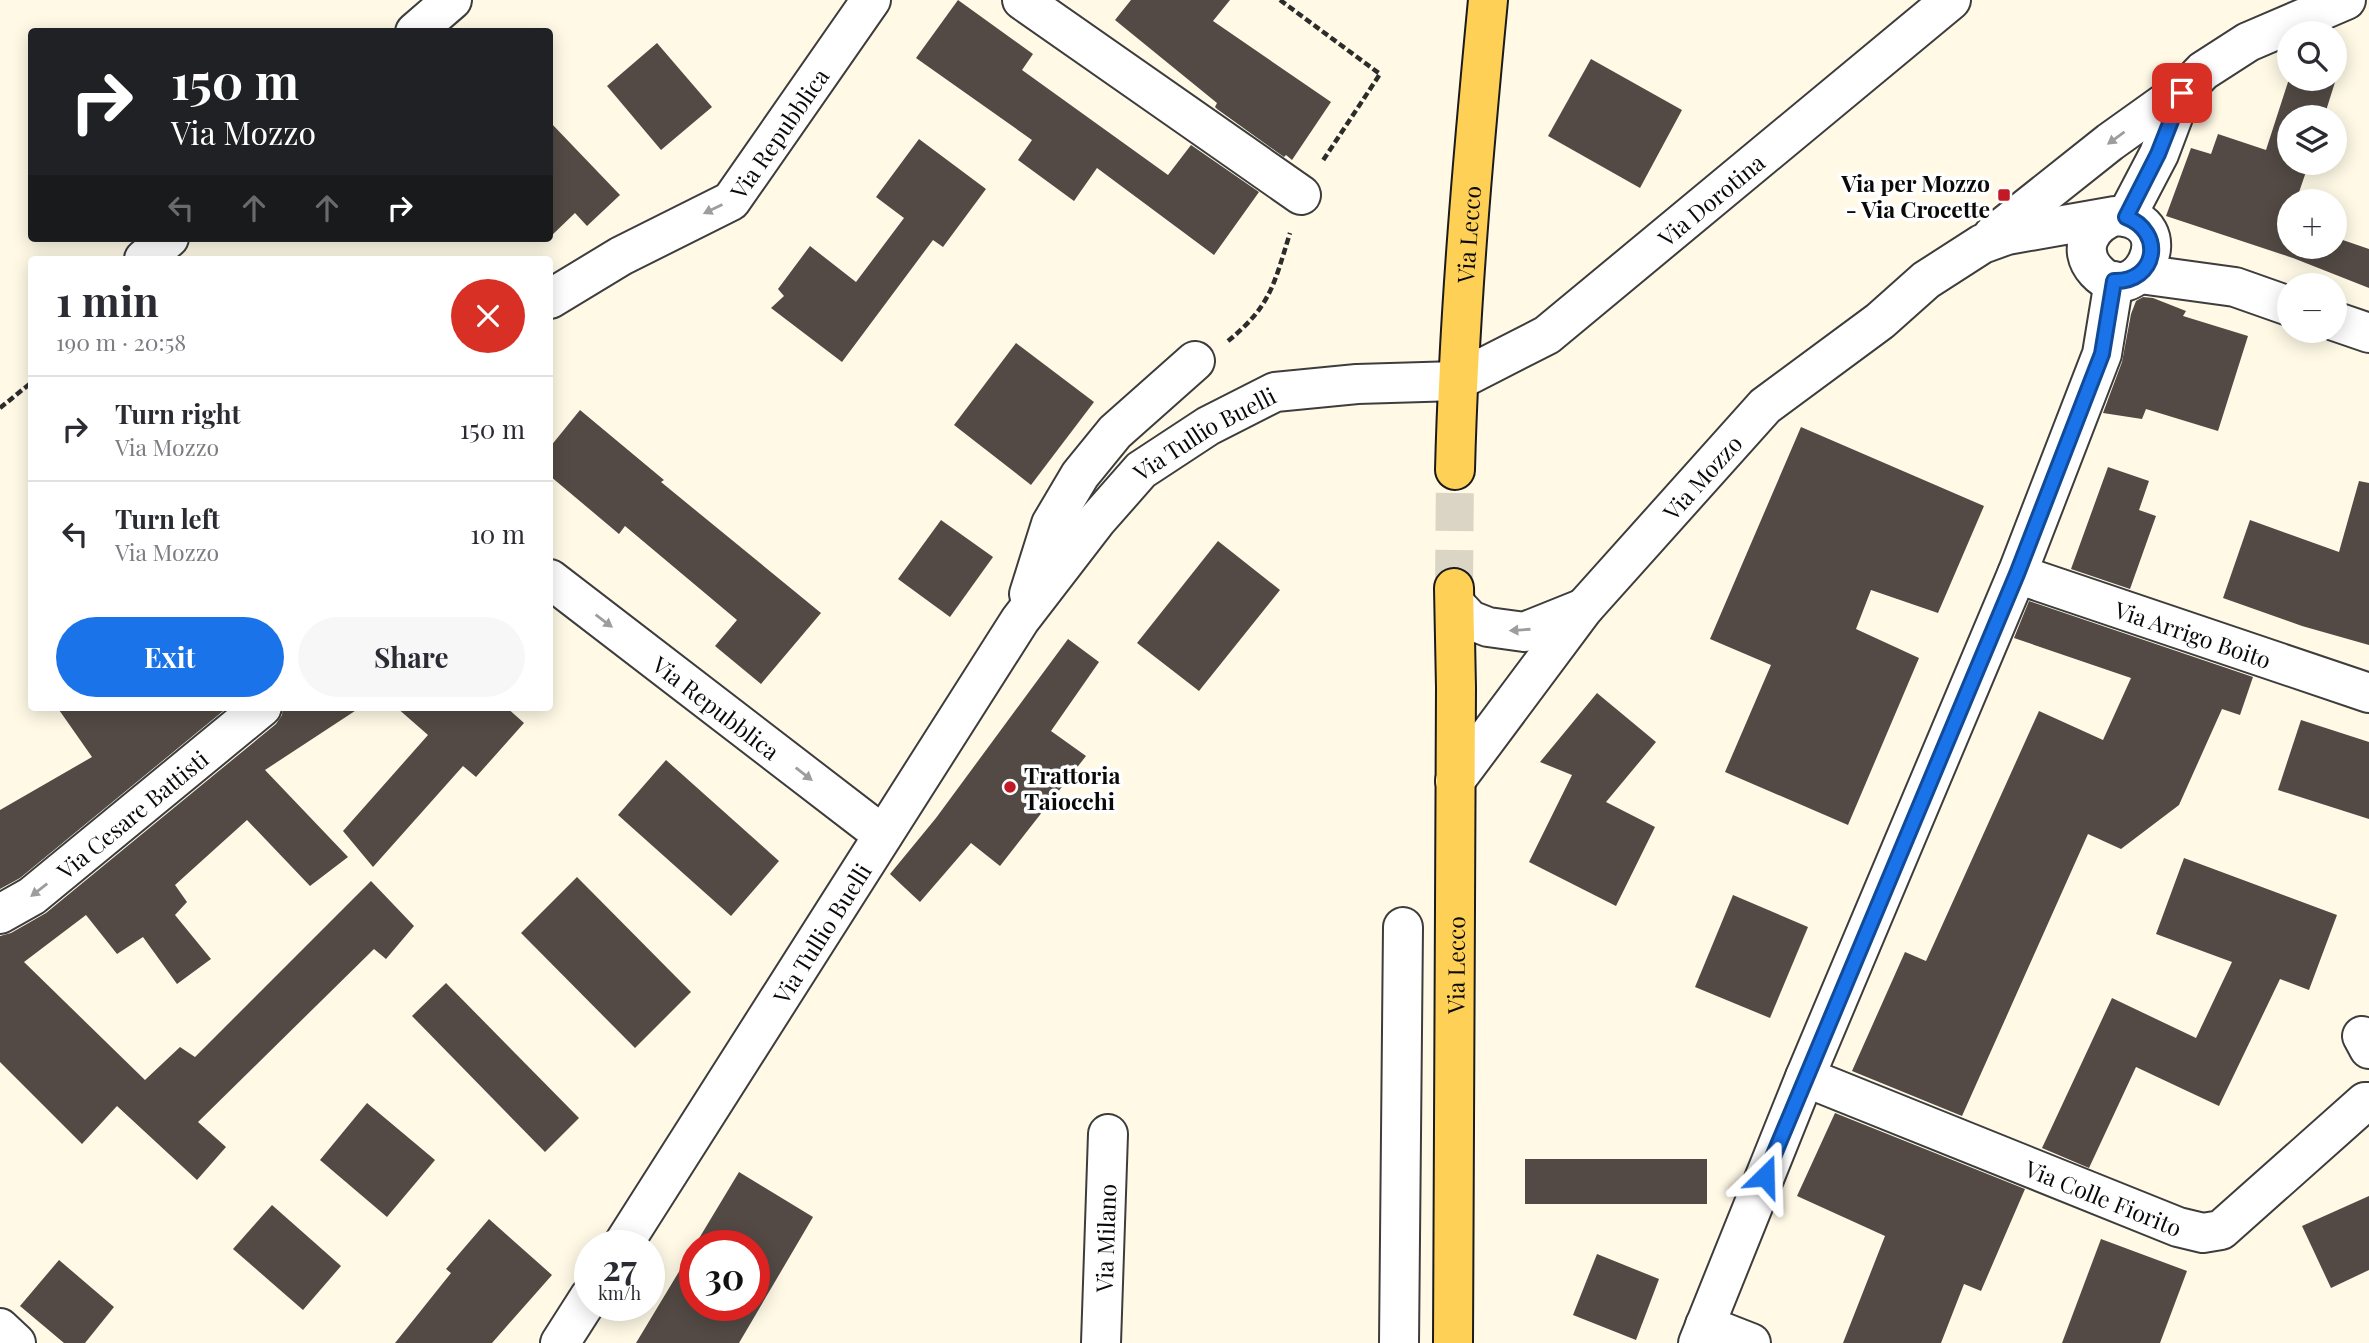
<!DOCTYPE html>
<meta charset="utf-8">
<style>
body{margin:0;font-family:"Playfair Display",serif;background:#f7f7f7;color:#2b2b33;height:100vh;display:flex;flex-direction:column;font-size:26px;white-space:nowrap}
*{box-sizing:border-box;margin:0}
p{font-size:23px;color:#7c7c81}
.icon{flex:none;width:38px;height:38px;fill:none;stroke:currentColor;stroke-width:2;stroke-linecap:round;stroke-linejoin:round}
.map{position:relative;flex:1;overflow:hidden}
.side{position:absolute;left:28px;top:256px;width:525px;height:455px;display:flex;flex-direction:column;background:#fff;border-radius:7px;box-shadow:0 4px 18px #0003}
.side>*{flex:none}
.banner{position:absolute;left:28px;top:28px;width:525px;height:214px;border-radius:7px;box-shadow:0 4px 18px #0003;background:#202124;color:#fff;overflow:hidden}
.buttons{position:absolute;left:2277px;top:21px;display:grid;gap:14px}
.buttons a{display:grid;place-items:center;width:70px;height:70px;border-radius:50%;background:#fff;box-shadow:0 4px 18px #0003;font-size:35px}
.speed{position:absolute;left:574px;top:1230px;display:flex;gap:14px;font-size:35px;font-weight:700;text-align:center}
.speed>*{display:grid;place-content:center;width:91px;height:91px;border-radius:50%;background:#fff;box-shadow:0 4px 18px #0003;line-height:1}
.speed small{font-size:18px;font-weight:400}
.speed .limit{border:10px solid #d22;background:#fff;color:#111}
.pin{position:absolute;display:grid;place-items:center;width:60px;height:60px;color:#fff;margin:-30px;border-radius:14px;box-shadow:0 4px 10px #0006}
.me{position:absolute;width:77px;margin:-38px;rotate:22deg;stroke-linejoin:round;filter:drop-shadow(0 0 5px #0008)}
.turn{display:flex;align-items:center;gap:24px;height:147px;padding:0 28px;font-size:32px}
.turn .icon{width:91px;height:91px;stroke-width:2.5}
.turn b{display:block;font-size:49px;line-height:60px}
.lanes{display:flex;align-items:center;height:66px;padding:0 28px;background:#0003;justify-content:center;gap:35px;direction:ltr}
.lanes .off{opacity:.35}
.round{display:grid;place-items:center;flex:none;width:74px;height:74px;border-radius:37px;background:#f7f7f7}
.overview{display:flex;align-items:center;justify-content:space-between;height:119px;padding:0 28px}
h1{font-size:42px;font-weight:700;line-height:52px}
.primary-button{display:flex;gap:14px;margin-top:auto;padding:14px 28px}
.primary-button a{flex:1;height:80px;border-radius:42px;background:#1a73e8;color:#fff;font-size:28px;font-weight:700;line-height:80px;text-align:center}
.primary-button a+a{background:#f7f7f7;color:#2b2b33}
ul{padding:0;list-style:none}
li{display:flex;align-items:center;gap:21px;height:105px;padding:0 28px;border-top:2px solid #e1e1e2}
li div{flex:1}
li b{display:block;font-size:26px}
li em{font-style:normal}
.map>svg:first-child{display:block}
.building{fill:#534a45;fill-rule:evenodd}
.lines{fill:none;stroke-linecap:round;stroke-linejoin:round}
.major-tunnel{stroke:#dad5c5;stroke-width:38;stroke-dasharray:38 19;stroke-linecap:butt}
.minor-casing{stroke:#3d3d3d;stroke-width:42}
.major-casing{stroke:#1b1b1b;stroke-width:42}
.path{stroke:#2c2c2c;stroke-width:4.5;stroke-dasharray:7 3.5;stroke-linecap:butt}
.minor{stroke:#fff;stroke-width:38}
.major{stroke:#ffd056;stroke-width:38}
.oneway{fill:#9d9d9d}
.route-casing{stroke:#114b97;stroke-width:18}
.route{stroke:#1a73e8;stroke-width:12}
.poi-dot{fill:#c21927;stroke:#fff;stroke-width:2.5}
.labels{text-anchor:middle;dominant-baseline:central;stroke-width:7;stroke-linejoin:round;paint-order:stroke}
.street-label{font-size:23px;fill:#0a0a0a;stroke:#fff}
.poi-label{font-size:23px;font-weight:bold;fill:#0a0a0a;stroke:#fff;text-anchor:end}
</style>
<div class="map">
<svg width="2369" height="1343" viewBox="0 0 2369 1343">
<rect width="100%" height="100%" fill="#fff9e6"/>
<g class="building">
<path d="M 958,0 L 1033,54 L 1022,70 L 1168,175 L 1191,145 L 1259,192 L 1214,255 L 1097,168 L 1074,201 L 1018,160 L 1032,140 L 916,58 Z"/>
<path d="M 1131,0 L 1230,0 L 1213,21 L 1331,102 L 1292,160 L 1286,155 L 1284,157 L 1217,109 L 1215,107 L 1217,103 L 1115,20 Z"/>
<path d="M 657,43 L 712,107 L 661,150 L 607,86 Z"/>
<path d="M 1591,59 L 1682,110 L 1640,188 L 1548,136 Z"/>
<path d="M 2289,79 L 2336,79 L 2324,117 L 2289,117 L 2289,163 L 2309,163 L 2296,201 L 2289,201 L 2289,247 L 2334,247 L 2334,237 L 2369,249 L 2369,288 L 2293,258 L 2166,216 L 2191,148 L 2211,154 L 2218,134 L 2266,150 Z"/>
<path d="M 550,122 L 620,195 L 587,226 L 575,213 L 550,237 Z"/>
<path d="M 919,139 L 986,189 L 943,247 L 933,240 L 842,362 L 771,308 L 784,296 L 778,289 L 810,246 L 856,282 L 904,218 L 876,197 Z"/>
<path d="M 2143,297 L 2153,298 L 2186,311 L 2183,316 L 2248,336 L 2218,431 L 2146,409 L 2142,419 L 2103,413 L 2122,362 L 2131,314 L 2136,301 Z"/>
<path d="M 1016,343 L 1094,402 L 1031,485 L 954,425 Z"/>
<path d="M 580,410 L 664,480 L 661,482 L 821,613 L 761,684 L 715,646 L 737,620 L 625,526 L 619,534 L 550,476 L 550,447 Z"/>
<path d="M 1801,427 L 1984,506 L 1938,613 L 1871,590 L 1856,629 L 1919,658 L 1848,825 L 1725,772 L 1771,665 L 1710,639 Z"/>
<path d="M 2108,467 L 2149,481 L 2139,510 L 2156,516 L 2130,589 L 2071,569 Z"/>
<path d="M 2359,481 L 2369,483 L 2369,645 L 2302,626 L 2223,598 L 2250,520 L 2339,552 Z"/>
<path d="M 941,520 L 993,557 L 950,617 L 898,579 Z"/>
<path d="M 1218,541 L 1280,590 L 1199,691 L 1137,643 Z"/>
<path d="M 2029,601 L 2253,677 L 2240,715 L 2222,709 L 2179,805 L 2121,849 L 2088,834 L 1962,1116 L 1852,1071 L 1905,952 L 1926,961 L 2039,711 L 2103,740 L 2131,678 L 2014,638 Z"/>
<path d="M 1068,639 L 1099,662 L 1051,731 L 1086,756 L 1000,866 L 971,843 L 920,902 L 890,874 L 936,818 Z"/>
<path d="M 1597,693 L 1656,742 L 1606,802 L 1655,827 L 1616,906 L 1529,862 L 1572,775 L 1540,762 Z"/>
<path d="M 57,707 L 228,707 L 20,878 L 0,889 L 0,810 L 92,757 Z"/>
<path d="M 283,707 L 361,707 L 265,770 L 348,857 L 310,886 L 247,820 L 175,885 L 187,902 L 175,915 L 211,959 L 177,984 L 143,937 L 117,954 L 86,915 L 24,962 L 145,1080 L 180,1047 L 195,1057 L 371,881 L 414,926 L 386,959 L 374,949 L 198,1122 L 226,1147 L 197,1180 L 117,1106 L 82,1144 L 0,1062 L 0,936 L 11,933 L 46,913 L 276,724 L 282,715 Z"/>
<path d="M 396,707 L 506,707 L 524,723 L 476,777 L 463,766 L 373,867 L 343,831 L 428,735 Z"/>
<path d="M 2301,720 L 2369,742 L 2369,819 L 2278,790 Z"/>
<path d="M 666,760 L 779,861 L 731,916 L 618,815 Z"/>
<path d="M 2184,858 L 2337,915 L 2309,990 L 2280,979 L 2219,1106 L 2136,1067 L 2089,1168 L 2042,1148 L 2112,998 L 2196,1038 L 2232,962 L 2156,934 Z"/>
<path d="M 577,877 L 691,992 L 635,1048 L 521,933 Z"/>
<path d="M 1733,895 L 1808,927 L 1770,1018 L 1695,987 Z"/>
<path d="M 446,983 L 579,1118 L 545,1152 L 412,1016 Z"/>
<path d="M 367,1103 L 435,1160 L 387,1217 L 320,1160 Z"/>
<path d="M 1835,1113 L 2025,1189 L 1981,1291 L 1964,1284 L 1941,1343 L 1843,1343 L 1885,1236 L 1797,1196 Z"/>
<rect x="1525" y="1159" width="182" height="45"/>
<path d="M 739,1172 L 813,1217 L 739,1343 L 636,1343 ZM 695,1246 L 754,1246 L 754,1306 L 695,1306 Z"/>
<path d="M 2369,1196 L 2369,1270 L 2331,1288 L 2302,1226 Z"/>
<path d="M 272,1205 L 341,1266 L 303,1310 L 233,1249 Z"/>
<path d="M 489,1219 L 552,1275 L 492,1343 L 395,1343 L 451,1273 L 446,1269 Z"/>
<path d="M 2101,1239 L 2187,1271 L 2160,1343 L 2062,1343 Z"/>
<path d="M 1597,1254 L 1659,1279 L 1636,1340 L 1573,1315 Z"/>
<path d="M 59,1260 L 114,1307 L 85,1343 L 64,1343 L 20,1306 Z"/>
</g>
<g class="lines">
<path class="major-tunnel" d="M 1454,588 L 1455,470"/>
<g class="minor-casing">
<g id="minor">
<path d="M 1022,0 L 1301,195"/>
<path d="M 415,32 L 452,0"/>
<path d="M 2126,217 L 2159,154 L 2182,93 L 2203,71 L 2248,42 L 2346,0"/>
<path d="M 1993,235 L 2110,142 L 2187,87"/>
<path d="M 144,259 L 169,238"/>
<path d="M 2140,274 L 2235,287 L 2289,306"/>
<path id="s1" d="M 550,299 L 621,256 L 731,201 L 871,0"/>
<path d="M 2334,321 L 2369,333"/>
<path id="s2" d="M 2017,574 L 2369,693"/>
<path id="s3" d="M 550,579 L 883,835"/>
<path d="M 1029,594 L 1051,524 L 1080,475 L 1115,432 L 1195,361"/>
<path d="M 1455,604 L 1470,620 L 1488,627 L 1524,632 L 1584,608"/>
<path id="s4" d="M 1455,781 L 1584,608 L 1765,406 L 1880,321 L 1926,280 L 1982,244 L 2007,235 L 2115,216 C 2187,219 2136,315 2096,271 C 2076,249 2091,224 2115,216"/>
<path id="s5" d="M 0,914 L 32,896 L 262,707"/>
<path d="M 2362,1036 L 2369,1049"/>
<path id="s6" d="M 1805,1077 L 2178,1227 L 2203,1233 L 2221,1230 L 2365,1102 L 2369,1102"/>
<path id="s7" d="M 622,1246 L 1020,620 L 1097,520 L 1141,470 L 1208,426 L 1275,392 L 1357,384 L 1457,381 L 1547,335 L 1951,0"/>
<path d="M 1705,1325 L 1751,1343"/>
<path d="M 0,1328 L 16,1343"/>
<path d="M 560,1343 L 590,1296"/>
<path id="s8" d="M 1101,1343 L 1108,1134"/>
<path d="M 1399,1343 L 1403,927"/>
<path d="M 1698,1343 L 1805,1077 L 2017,574 L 2102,354 L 2114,281"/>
</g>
</g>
<g class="major-casing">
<g id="major">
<path id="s9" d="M 1455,470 C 1459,313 1473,157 1488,0"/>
<path id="s10" d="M 1453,1343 L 1456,688 L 1454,588"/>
</g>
</g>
<g class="path">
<path d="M 1280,0 L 1380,74 L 1322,162"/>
<path d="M 1228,341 C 1271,306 1274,284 1290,233"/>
<path d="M 0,408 L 32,382"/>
</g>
<use href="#minor" class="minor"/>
<use href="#major" class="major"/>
</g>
<defs><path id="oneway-solid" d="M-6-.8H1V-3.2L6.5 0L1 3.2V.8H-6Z" transform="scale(1.75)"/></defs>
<g class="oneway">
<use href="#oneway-solid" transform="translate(2116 138) rotate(144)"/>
<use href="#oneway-solid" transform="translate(713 209) rotate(154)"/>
<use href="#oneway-solid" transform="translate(604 621) rotate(37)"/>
<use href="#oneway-solid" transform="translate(1520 630) rotate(176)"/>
<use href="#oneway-solid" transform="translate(804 774) rotate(38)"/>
<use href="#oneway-solid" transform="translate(39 890) rotate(142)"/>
</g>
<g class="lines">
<g class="route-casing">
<path id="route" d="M 1765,1176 L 2017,574 L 2102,354 L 2114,281 C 2157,282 2165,232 2126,217 L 2158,154 L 2182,93"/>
</g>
<use href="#route" class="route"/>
</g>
<g class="poi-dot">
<rect x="1997" y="188" width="14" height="14" rx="3.5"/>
<circle cx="1010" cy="787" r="7"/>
</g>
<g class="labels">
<g class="street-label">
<text stroke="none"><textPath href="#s1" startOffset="289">Via Repubblica</textPath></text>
<text stroke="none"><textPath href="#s7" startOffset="1586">Via Dorotina</textPath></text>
<text stroke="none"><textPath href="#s9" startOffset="236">Via Lecco</textPath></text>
<text stroke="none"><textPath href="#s7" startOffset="1008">Via Tullio Buelli</textPath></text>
<text stroke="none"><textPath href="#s4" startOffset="392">Via Mozzo</textPath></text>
<text stroke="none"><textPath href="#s2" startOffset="186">Via Arrigo Boito</textPath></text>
<text stroke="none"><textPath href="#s3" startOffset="210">Via Repubblica</textPath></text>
<text stroke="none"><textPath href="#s5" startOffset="166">Via Cesare Battisti</textPath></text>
<text stroke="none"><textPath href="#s7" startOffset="371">Via Tullio Buelli</textPath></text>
<text stroke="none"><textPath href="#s10" startOffset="378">Via Lecco</textPath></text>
<text stroke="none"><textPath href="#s6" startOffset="322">Via Colle Fiorito</textPath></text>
<text stroke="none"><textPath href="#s8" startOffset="105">Via Milano</textPath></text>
</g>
<g class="poi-label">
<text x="1990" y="182">Via per Mozzo<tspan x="1990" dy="26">- Via Crocette</tspan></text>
<text x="1024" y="774" text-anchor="start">Trattoria<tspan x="1024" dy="26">Taiocchi</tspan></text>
</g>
</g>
</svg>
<div class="buttons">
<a><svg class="icon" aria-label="search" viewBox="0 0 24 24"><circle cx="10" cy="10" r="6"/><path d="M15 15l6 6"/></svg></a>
<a><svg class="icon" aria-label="layers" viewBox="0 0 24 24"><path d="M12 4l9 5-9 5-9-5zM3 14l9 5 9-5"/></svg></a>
<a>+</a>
<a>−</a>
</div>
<div class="speed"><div>27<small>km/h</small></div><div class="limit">30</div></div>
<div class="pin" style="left:2182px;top:93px;background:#d93025"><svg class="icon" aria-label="arrive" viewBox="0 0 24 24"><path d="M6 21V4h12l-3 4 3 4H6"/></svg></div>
<svg class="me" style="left:1765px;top:1176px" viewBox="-20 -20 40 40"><path d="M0-17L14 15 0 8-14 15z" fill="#1a73e8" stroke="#fff" stroke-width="4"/></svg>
<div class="banner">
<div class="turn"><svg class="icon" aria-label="right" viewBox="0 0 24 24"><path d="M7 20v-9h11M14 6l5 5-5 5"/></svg><div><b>150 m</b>Via Mozzo</div></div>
<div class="lanes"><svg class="icon off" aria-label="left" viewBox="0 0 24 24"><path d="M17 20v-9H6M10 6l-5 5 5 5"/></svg><svg class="icon off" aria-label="ahead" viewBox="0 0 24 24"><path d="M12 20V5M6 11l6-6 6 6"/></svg><svg class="icon off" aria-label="ahead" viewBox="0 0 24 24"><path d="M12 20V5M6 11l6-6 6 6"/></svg><svg class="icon" aria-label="right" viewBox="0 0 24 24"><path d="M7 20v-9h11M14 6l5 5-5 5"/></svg></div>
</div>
<section class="side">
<div class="overview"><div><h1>1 min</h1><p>190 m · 20:58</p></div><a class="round" style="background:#d93025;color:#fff"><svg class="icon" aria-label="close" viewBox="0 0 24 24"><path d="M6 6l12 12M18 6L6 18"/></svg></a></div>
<ul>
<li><svg class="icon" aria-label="right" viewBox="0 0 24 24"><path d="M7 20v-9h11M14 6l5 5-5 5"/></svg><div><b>Turn right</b><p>Via Mozzo</p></div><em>150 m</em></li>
<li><svg class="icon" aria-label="left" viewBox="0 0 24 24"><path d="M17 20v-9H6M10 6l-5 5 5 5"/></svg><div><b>Turn left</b><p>Via Mozzo</p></div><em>10 m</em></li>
</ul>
<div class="primary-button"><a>Exit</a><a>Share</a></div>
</section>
</div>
